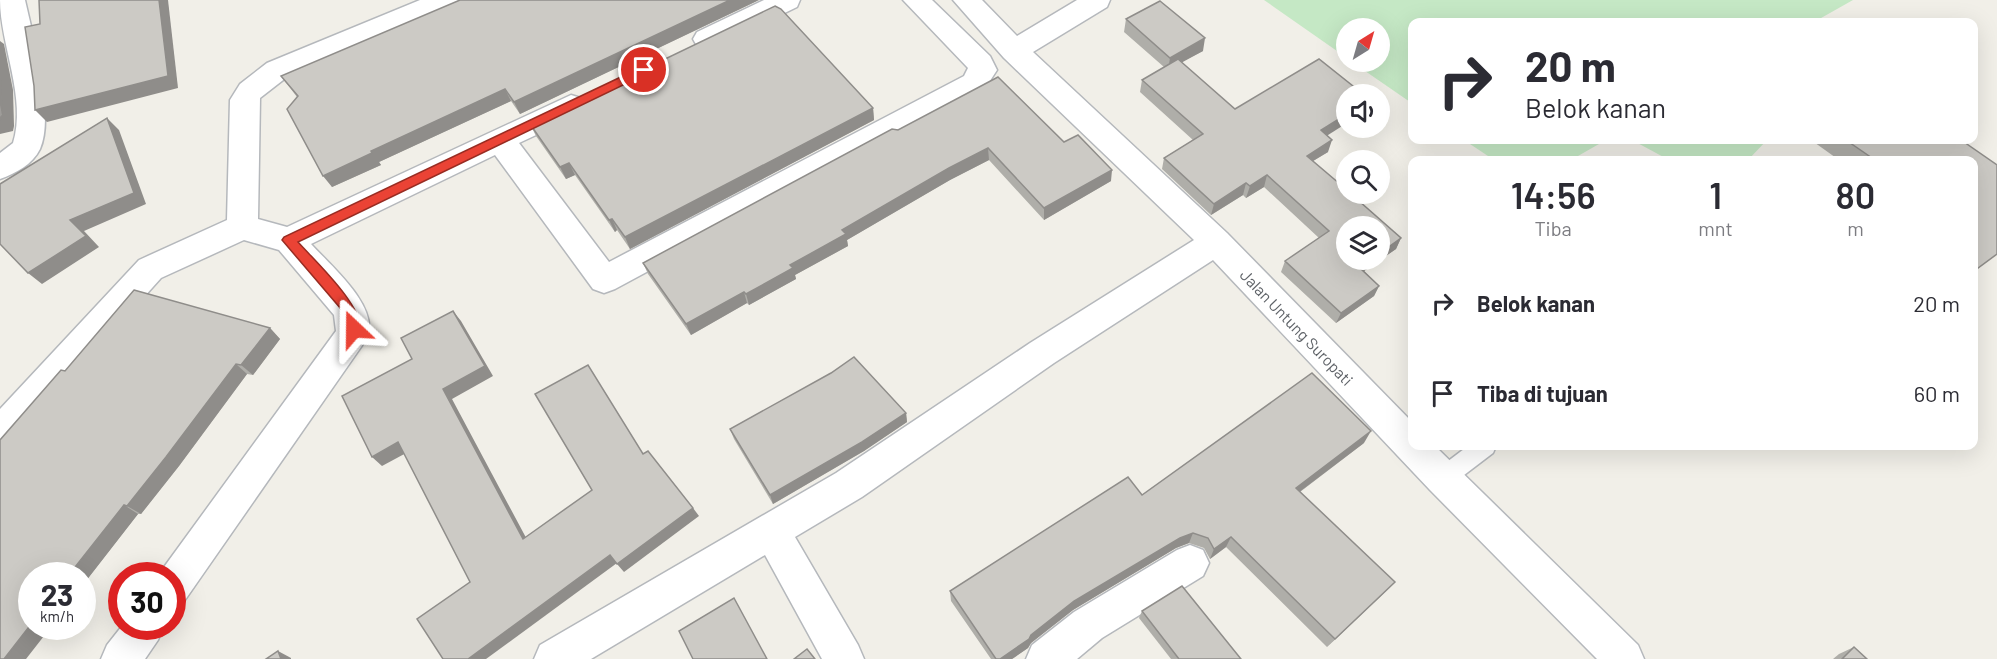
<!DOCTYPE html>
<html lang="id">
<style>
body{margin:0;font-family:Barlow,sans-serif;background:#f2f2f3;color:#2b2b33;height:100vh;display:flex;flex-direction:column;font-size:22px;white-space:nowrap}
*{box-sizing:border-box;margin:0}
p{font-size:20px;color:#7c7c81}
.icon{flex:none;width:33px;height:33px;fill:none;stroke:currentColor;stroke-width:2;stroke-linecap:round;stroke-linejoin:round}
.map{position:relative;flex:1;overflow:hidden}
.panel{position:absolute;left:1408px;top:156px;width:570px;height:294px;display:flex;flex-direction:column;background:#fff;border-radius:12px;box-shadow:0 6px 24px #0002}
.panel>*{flex:none}
.hud{position:absolute;left:1408px;top:18px;width:570px;height:126px;border-radius:12px;box-shadow:0 6px 24px #0002;background:#fff;color:#2b2b33;overflow:hidden}
.needle{width:39px;rotate:37deg}
.fabs{position:absolute;left:1336px;top:18px;display:grid;gap:12px}
.fabs a{display:grid;place-items:center;width:54px;height:54px;border-radius:50%;background:#fff;box-shadow:0 6px 24px #0002;font-size:30px}
.speed{position:absolute;left:18px;top:562px;display:flex;gap:12px;font-size:30px;font-weight:700;text-align:center}
.speed>*{display:grid;place-content:center;width:78px;height:78px;border-radius:50%;background:#fff;box-shadow:0 6px 24px #0002;line-height:1}
.speed small{font-size:15px;font-weight:400}
.speed .limit{border:9px solid #d22;background:#fff;color:#111}
.pin{position:absolute;display:grid;place-items:center;width:51px;height:51px;color:#fff;margin:-26px;border:3px solid #fff;border-radius:50%;box-shadow:0 2px 6px #0007}
.me{position:absolute;width:66px;margin:-33px;rotate:337deg;stroke-linejoin:round;filter:drop-shadow(0 0 4px #0008)}
.turn{display:flex;align-items:center;gap:21px;height:126px;padding:0 18px;font-size:27px}
.turn .icon{width:78px;height:78px;stroke-width:2.5}
.turn b{display:block;font-size:42px;line-height:51px}
.eta{display:flex;justify-content:space-evenly;align-items:center;height:102px;text-align:center}
.eta b{font-size:36px;font-weight:600;line-height:42px}
ul{padding:0;list-style:none}
li{display:flex;align-items:center;gap:18px;height:90px;padding:0 18px}
li div{flex:1}
li b{display:block;font-size:22px}
li em{font-style:normal}
.map>svg:first-child{display:block}
.green{fill:#c5e8c5}
.lines{fill:none;stroke-linecap:round;stroke-linejoin:round}
.service-casing{stroke:#b5b8bc;stroke-width:3}
.minor-casing{stroke:#b5b8bc;stroke-width:3}
.service{fill:#fff;fill-rule:evenodd}
.minor{fill:#fff;fill-rule:evenodd}
.wall{fill:#afaea9}
.shaded-wall{fill:#8f8d8a}
.building{fill:#cccac5;stroke:#8f8d8a;stroke-width:1.5}
.route{fill:#ea4335;stroke:#982c22;stroke-width:1.5}
.labels{text-anchor:middle;dominant-baseline:central;stroke-width:4.5;stroke-linejoin:round;paint-order:stroke}
.street-label{font-size:16px;fill:#5f6368;stroke:#fff}
</style>
<div class="map">
<svg width="1997" height="659" viewBox="0 0 1997 659">
<rect width="100%" height="100%" fill="#f1efe8"/>
<g class="green">
<path d="M 1264,0 L 1853,0 L 1814,22 L 1413,22 L 1413,104 L 1352,62 L 1380,62 L 1380,28 L 1347,28 L 1347,58 Z"/>
<path d="M 1464,140 L 1606,140 L 1571,160 L 1494,160 Z"/>
<path d="M 1632,140 L 1767,140 L 1748,160 L 1669,160 Z"/>
</g>
<g class="lines">
<g class="service-casing">
<path id="service" d="M 1468,446 L 1496,446 L 1493,453 L 1451,485 L 1443,488 L 1435,485 L 1432,478 L 1435,471 Z"/>
</g>
<g class="minor-casing">
<g id="minor">
<path d="M 0,0 L 25,0 C 33,36 55,117 40,149 C 32,165 16,173 0,179 L 0,153 L 13,143 C 27,99 0,44 0,0 Z"/>
<path d="M 420,0 L 458,0 L 455,7 L 287,77 L 260,98 L 258,219 L 287,227 L 571,95 L 581,98 L 585,106 L 581,114 L 519,143 L 609,262 L 964,76 L 968,68 L 903,0 L 932,0 L 990,56 L 997,70 L 984,90 L 615,289 L 604,293 L 593,289 L 495,155 L 311,244 C 331,266 378,305 368,337 L 185,600 L 172,605 L 172,576 L 158,576 L 159,574 L 336,331 L 334,315 L 279,250 L 244,240 L 161,278 L 12,444 L 0,449 L 0,409 L 139,260 L 227,220 L 230,100 L 240,84 L 267,63 Z"/>
<path d="M 764,0 L 800,0 L 797,7 L 717,46 L 707,49 L 697,46 L 693,39 L 697,32 Z"/>
<path d="M 953,0 L 982,0 L 1017,36 L 1077,0 L 1110,0 L 1107,7 L 1033,52 L 1227,233 L 1413,423 L 1413,446 L 1435,446 L 1638,645 L 1644,659 L 1597,659 L 1430,490 L 1213,260 L 1054,363 L 862,497 L 795,537 L 858,645 L 864,659 L 822,659 L 765,555 L 591,659 L 534,659 L 540,645 L 836,473 L 1030,343 L 1194,240 L 1004,58 Z"/>
<path d="M 1190,545 L 1203,550 L 1209,563 L 1203,576 L 1102,638 L 1077,659 L 1026,659 L 1032,645 L 1074,612 L 1177,550 Z"/>
<path d="M 122,626 L 122,627 L 163,627 L 158,640 L 145,659 L 101,659 L 107,645 Z"/>
</g>
</g>
<use href="#service" class="service"/>
<use href="#minor" class="minor"/>
</g>
<g class="wall">
<path d="M 759,0 L 520,114 L 511,101 L 379,162 L 381,165 L 332,187 L 297,97 L 281,76 Z"/>
<path d="M 1126,19 L 1203,51 L 1181,62 L 1235,109 L 1327,136 L 1328,152 L 1313,161 L 1401,238 L 1396,249 L 1364,271 L 1379,286 L 1374,296 L 1336,323 L 1281,272 L 1285,261 L 1319,238 L 1264,187 L 1246,198 L 1243,195 L 1211,215 L 1162,169 L 1164,158 L 1193,140 L 1140,92 L 1142,80 L 1164,67 L 1124,32 Z"/>
<path d="M 873,108 L 874,120 L 630,249 L 617,230 L 615,232 L 575,175 L 566,179 L 536,136 L 530,124 Z"/>
<path d="M 892,129 L 1064,142 L 1111,181 L 1044,220 L 989,160 L 950,180 L 847,240 L 848,246 L 795,275 L 796,279 L 749,305 L 747,303 L 691,335 L 648,274 L 643,263 Z"/>
<path d="M 1811,140 L 1961,140 L 1974,160 L 1839,160 Z"/>
<path d="M 270,328 L 280,339 L 253,375 L 247,374 L 179,466 L 141,514 L 138,514 L 82,586 L 82,576 L 65,371 Z"/>
<path d="M 906,413 L 907,422 L 864,451 L 773,504 L 734,439 L 730,429 Z"/>
<path d="M 1364,443 L 1300,492 L 1395,582 L 1386,591 L 1327,647 L 1226,547 L 1210,559 L 1204,548 L 1189,543 L 1176,548 L 1073,610 L 1031,643 L 1028,648 L 1012,659 L 991,659 L 951,601 L 950,591 Z"/>
<path d="M 1142,611 L 1241,659 L 1171,659 L 1139,618 Z"/>
<path d="M 1854,647 L 1867,659 L 1833,659 L 1839,654 Z"/>
</g>
<g class="shaded-wall">
<path d="M 159,0 L 168,0 L 178,88 L 47,122 L 35,110 Z"/>
<path d="M 730,0 L 759,0 L 520,114 L 514,102 Z"/>
<path d="M 1205,38 L 1203,51 L 1168,70 L 1170,58 Z"/>
<path d="M 0,41 L 4,44 L 13,90 L 14,126 L 13,131 L 0,134 Z"/>
<path d="M 505,89 L 511,101 L 379,162 L 381,165 L 332,187 L 323,176 L 371,151 Z"/>
<path d="M 873,108 L 874,120 L 630,249 L 625,237 Z"/>
<path d="M 1347,114 L 1347,123 L 1317,142 L 1321,130 Z"/>
<path d="M 107,118 L 119,130 L 146,204 L 84,231 L 99,247 L 42,284 L 28,273 Z"/>
<path d="M 1332,140 L 1328,152 L 1303,167 L 1307,156 Z"/>
<path d="M 988,148 L 989,160 L 950,180 L 847,240 L 848,246 L 795,275 L 796,279 L 749,305 L 746,294 L 842,230 L 949,168 Z"/>
<path d="M 569,163 L 575,175 L 566,179 L 560,167 Z"/>
<path d="M 1112,170 L 1111,181 L 1044,220 L 1044,208 Z"/>
<path d="M 1267,175 L 1264,187 L 1246,198 L 1250,186 Z"/>
<path d="M 1246,183 L 1243,195 L 1211,215 L 1214,204 Z"/>
<path d="M 612,219 L 617,230 L 615,232 L 609,220 Z"/>
<path d="M 1401,238 L 1396,249 L 1354,278 L 1359,267 L 1370,260 L 1380,260 L 1380,253 Z"/>
<path d="M 1379,286 L 1374,296 L 1336,323 L 1341,313 Z"/>
<path d="M 744,292 L 747,303 L 691,335 L 686,324 Z"/>
<path d="M 453,311 L 461,321 L 493,376 L 452,399 L 531,547 L 523,539 L 443,389 Z"/>
<path d="M 270,328 L 280,339 L 253,375 L 241,365 Z"/>
<path d="M 236,364 L 247,374 L 179,466 L 141,514 L 127,506 Z"/>
<path d="M 906,413 L 907,422 L 864,451 L 773,504 L 770,495 Z"/>
<path d="M 1371,431 L 1364,443 L 1290,499 L 1296,488 Z"/>
<path d="M 398,442 L 408,452 L 382,466 L 372,457 Z"/>
<path d="M 124,505 L 138,514 L 82,586 L 82,576 L 68,576 Z"/>
<path d="M 693,508 L 699,516 L 624,572 L 617,564 Z"/>
<path d="M 1193,533 L 1189,543 L 1176,548 L 1073,610 L 1031,643 L 1028,648 L 1012,659 L 1000,659 L 1074,601 L 1180,538 Z"/>
<path d="M 1231,537 L 1226,547 L 1210,559 L 1214,549 Z"/>
<path d="M 610,555 L 617,563 L 486,659 L 468,659 Z"/>
<path d="M 1395,582 L 1386,591 L 1327,647 L 1335,639 Z"/>
<path d="M 32,623 L 32,627 L 51,627 L 26,659 L 4,659 Z"/>
<path d="M 278,651 L 291,658 L 291,659 L 281,659 Z"/>
</g>
<g class="building">
<path d="M 39,0 L 159,0 L 168,76 L 35,110 L 34,86 L 25,27 L 40,24 Z"/>
<path d="M 460,0 L 730,0 L 514,102 L 505,89 L 371,151 L 372,153 L 323,176 L 287,109 L 298,96 L 281,76 Z"/>
<path d="M 1160,1 L 1205,38 L 1170,58 L 1126,19 Z"/>
<path d="M 775,6 L 781,9 L 873,108 L 625,237 L 612,219 L 609,220 L 569,163 L 560,167 L 530,124 Z"/>
<path d="M 1178,59 L 1235,109 L 1319,59 L 1363,94 L 1347,94 L 1347,114 L 1321,130 L 1332,140 L 1307,156 L 1347,190 L 1347,194 L 1351,194 L 1401,238 L 1380,253 L 1380,226 L 1347,226 L 1347,260 L 1370,260 L 1359,267 L 1379,286 L 1341,313 L 1285,261 L 1329,231 L 1267,175 L 1250,186 L 1246,183 L 1214,204 L 1164,158 L 1203,134 L 1142,80 Z"/>
<path d="M 0,75 L 2,115 L 1,119 L 0,120 Z"/>
<path d="M 998,77 L 1064,142 L 1078,135 L 1112,170 L 1044,208 L 988,148 L 949,168 L 842,230 L 846,234 L 790,265 L 793,268 L 746,294 L 744,292 L 686,324 L 643,263 L 892,129 L 898,130 Z"/>
<path d="M 107,118 L 134,193 L 70,220 L 86,236 L 28,273 L 0,244 L 0,184 Z"/>
<path d="M 1846,140 L 1961,140 L 1997,165 L 1997,254 L 1974,271 L 1974,160 L 1875,160 Z"/>
<path d="M 134,290 L 270,328 L 241,365 L 236,364 L 166,457 L 127,506 L 124,505 L 68,576 L 32,576 L 32,623 L 4,659 L 0,659 L 0,440 L 61,370 L 65,371 Z"/>
<path d="M 453,311 L 485,366 L 443,389 L 523,539 L 592,490 L 535,394 L 588,365 L 643,454 L 648,451 L 693,508 L 617,564 L 610,555 L 468,659 L 443,659 L 417,619 L 470,582 L 398,442 L 372,457 L 342,396 L 412,359 L 401,338 Z"/>
<path d="M 854,357 L 906,413 L 862,442 L 770,495 L 730,429 L 831,373 Z"/>
<path d="M 1312,373 L 1371,431 L 1296,488 L 1395,582 L 1335,639 L 1231,537 L 1214,549 L 1208,538 L 1193,533 L 1180,538 L 1074,601 L 1031,635 L 1029,639 L 1000,659 L 996,659 L 950,591 L 1128,477 L 1142,495 Z"/>
<path d="M 1182,586 L 1241,659 L 1179,659 L 1142,611 Z"/>
<path d="M 734,598 L 767,659 L 693,659 L 679,631 Z"/>
<path d="M 1854,647 L 1867,659 L 1842,659 Z"/>
<path d="M 807,649 L 815,659 L 794,659 Z"/>
<path d="M 278,651 L 281,659 L 266,659 Z"/>
</g>
<path class="route" d="M 644,66 L 649,70 L 648,73 L 298,242 C 313,259 369,311 359,333 L 349,333 L 341,309 L 282,240 L 284,237 Z"/>
<g class="labels">
<g class="street-label">
<text transform="translate(1297 327) rotate(46)">Jalan Untung Suropati</text>
</g>
</g>
</svg>
<div class="fabs">
<a><svg class="needle" viewBox="-14 -14 28 28"><path d="M0-13l5 13h-10z" fill="#e53935"/><path d="M0 13l5-13h-10z" fill="#7c7c81"/></svg></a>
<a><svg class="icon" aria-label="sound" viewBox="0 0 24 24"><path d="M4 9h4l5-4v14l-5-4H4zM17 9q2 3 0 6"/></svg></a>
<a><svg class="icon" aria-label="search" viewBox="0 0 24 24"><circle cx="10" cy="10" r="6"/><path d="M15 15l6 6"/></svg></a>
<a><svg class="icon" aria-label="layers" viewBox="0 0 24 24"><path d="M12 4l9 5-9 5-9-5zM3 14l9 5 9-5"/></svg></a>
</div>
<div class="speed"><div>23<small>km/h</small></div><div class="limit">30</div></div>
<div class="pin" style="left:644px;top:70px;background:#d93025"><svg class="icon" aria-label="arrive" viewBox="0 0 24 24"><path d="M6 21V4h12l-3 4 3 4H6"/></svg></div>
<svg class="me" style="left:354px;top:329px" viewBox="-20 -20 40 40"><path d="M0-17L14 15 0 8-14 15z" fill="#ea4335" stroke="#fff" stroke-width="4"/></svg>
<div class="hud">
<div class="turn"><svg class="icon" aria-label="right" viewBox="0 0 24 24"><path d="M7 20v-9h11M14 6l5 5-5 5"/></svg><div><b>20 m</b>Belok kanan</div></div>
</div>
<section class="panel">
<div class="eta">
<div><b>14:56</b><p>Tiba</p></div>
<div><b>1</b><p>mnt</p></div>
<div><b>80</b><p>m</p></div>
</div>
<ul>
<li><svg class="icon" aria-label="right" viewBox="0 0 24 24"><path d="M7 20v-9h11M14 6l5 5-5 5"/></svg><div><b>Belok kanan</b></div><em>20 m</em></li>
<li><svg class="icon" aria-label="arrive" viewBox="0 0 24 24"><path d="M6 21V4h12l-3 4 3 4H6"/></svg><div><b>Tiba di tujuan</b></div><em>60 m</em></li>
</ul>
</section>
</div>
